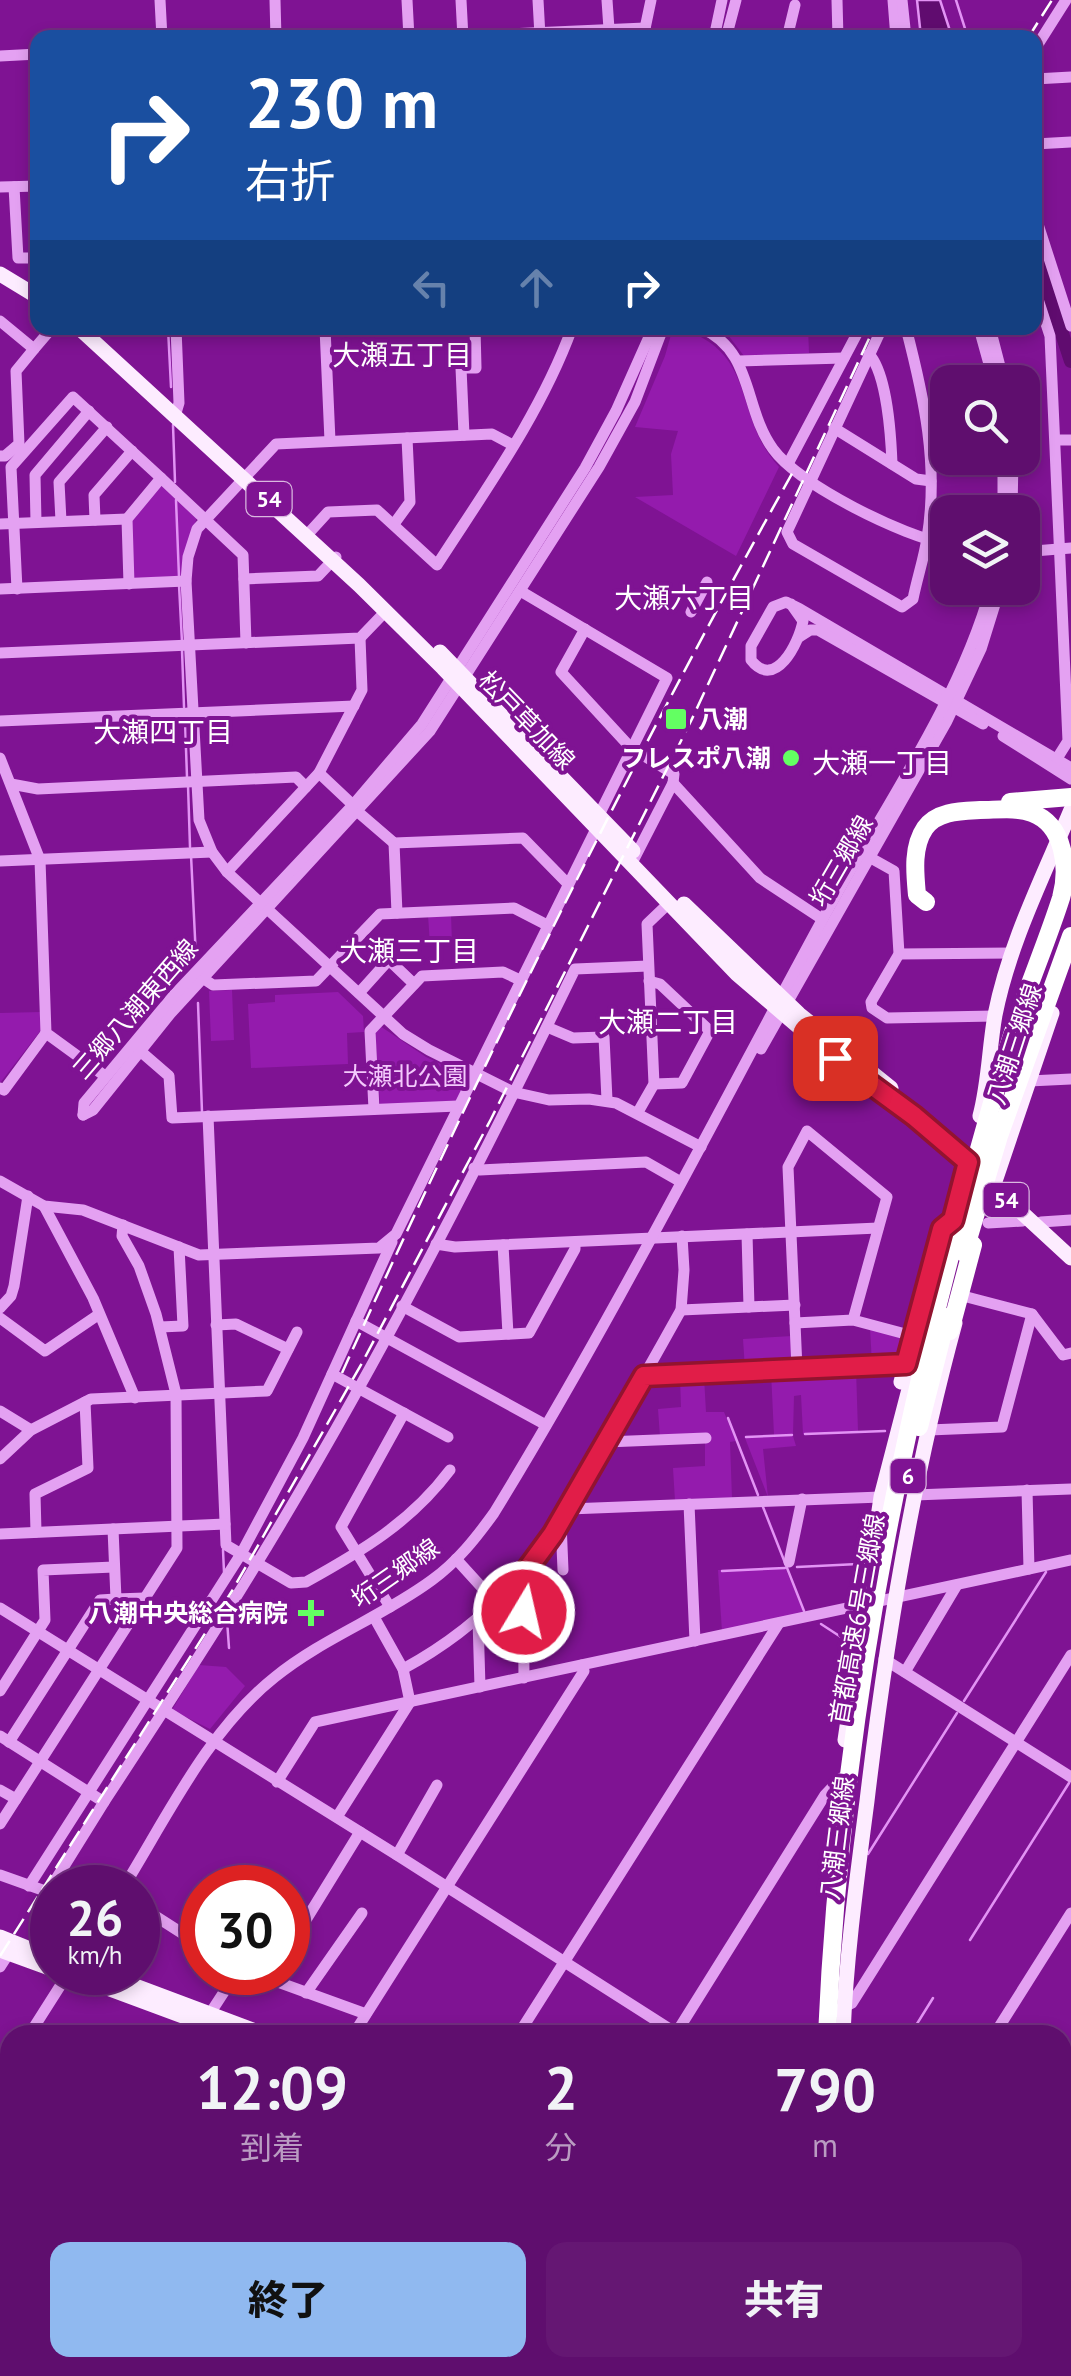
<!DOCTYPE html>
<html lang="ja">
<meta charset="utf-8">
<style>
body{margin:0;font-family:"PT Sans","Noto Sans JP",sans-serif;background:#651773;color:#f1f3f6;height:100vh;display:flex;flex-direction:column;font-size:38px;white-space:nowrap}
*{box-sizing:border-box;margin:0}
p{font-size:32px;color:#ba9cc2}
.icon{flex:none;width:55px;height:55px;fill:none;stroke:currentColor;stroke-width:2;stroke-linecap:round;stroke-linejoin:round}
.map{position:relative;flex:1;overflow:hidden}
.sheet{position:absolute;left:0px;top:2025px;width:1072px;height:352px;display:flex;flex-direction:column;background:#5f0e6e;border-radius:30px 30px 0 0;box-shadow:0 5px 15px #0003,0 0 0 2px #732e81}
.sheet>*{flex:none}
.guide{position:absolute;left:30px;top:30px;width:1012px;height:305px;border-radius:20px;box-shadow:0 5px 15px #0003,0 0 0 2px #732e81;background:#1a4fa0;color:#fff;overflow:hidden}
.fabs{position:absolute;left:930px;top:365px;display:grid;gap:20px}
.fabs a{display:grid;place-items:center;width:110px;height:110px;border-radius:20px;background:#5f0e6e;box-shadow:0 5px 15px #0003,0 0 0 2px #732e81;font-size:50px}
.speed{position:absolute;left:30px;top:1865px;display:flex;gap:20px;font-size:50px;font-weight:700;text-align:center}
.speed>*{display:grid;place-content:center;width:130px;height:130px;border-radius:50%;background:#5f0e6e;box-shadow:0 5px 15px #0003,0 0 0 2px #732e81;line-height:1}
.speed small{font-size:25px;font-weight:400}
.speed .limit{border:15px solid #d22;background:#fff;color:#111}
.pin{position:absolute;display:grid;place-items:center;width:85px;height:85px;color:#fff;margin:-42px;border-radius:20px;box-shadow:0 5px 15px #0006}
.me{position:absolute;width:110px;margin:-55px;rotate:9deg;stroke-linejoin:round;filter:drop-shadow(0 0 8px #0008)}
.turn{display:flex;align-items:center;gap:35px;height:210px;padding:0 50px;font-size:45px}
.turn .icon{width:130px;height:130px;stroke-width:2.5}
.turn b{display:block;font-size:70px;line-height:85px}
.lanes{display:flex;align-items:center;height:95px;padding:0 50px;background:#0003;justify-content:center;gap:50px;direction:ltr}
.lanes .off{opacity:.35}
.eta{display:flex;justify-content:space-evenly;align-items:center;height:170px;text-align:center}
.eta b{font-size:60px;font-weight:800;line-height:70px}
.primary-button{display:flex;gap:20px;margin-top:auto;padding:20px 50px}
.primary-button a{flex:1;height:115px;border-radius:20px;background:#90b9f0;color:#111;font-size:40px;font-weight:800;line-height:115px;text-align:center}
.primary-button a+a{background:#651773;color:#f1f3f6}
.map>svg:first-child{display:block}
.green{fill:#941bad}
.water{fill:#600c6f;stroke:#e393f5;stroke-width:2.5}
.lines{fill:none;stroke-linecap:round;stroke-linejoin:round}
.stream{stroke:#e393f5;stroke-width:2.5}
.river{stroke:#600c6f;stroke-width:14}
.minor{stroke:#e4a1f2;stroke-width:11}
.major{stroke:#fdecff;stroke-width:15}
.highway{stroke:#fff;stroke-width:18}
.rail{stroke:#fff;stroke-width:2.5;stroke-dasharray:18 8;stroke-linecap:butt}
.route-casing{stroke:#92132f;stroke-width:25}
.route{stroke:#e11d48;stroke-width:18}
.poi-dot{fill:#63ff62;stroke:#7f1393;stroke-width:4}
.labels{text-anchor:middle;dominant-baseline:central;stroke-width:8;stroke-linejoin:round;paint-order:stroke}
.shield{fill:#7f1393;stroke:#d9b8df;stroke-width:2.5}
.shield-label{font-size:22px;font-weight:bold;fill:#fff}
.poi-label{font-size:25px;font-weight:bold;fill:#fff;stroke:#7f1393;text-anchor:end}
.street-label{font-size:25px;fill:#fff;stroke:#7f1393}
.park-label{font-size:25px;fill:#f3c9fc;stroke:#7f1393}
.neighbourhood-label{font-size:28px;fill:#fff;stroke:#7f1393}
</style>
<div class="map">
<svg width="1071" height="2376" viewBox="0 0 1071 2376">
<rect width="100%" height="100%" fill="#7f1393"/>
<g class="green">
<path d="M 680,328 C 759,354 732,415 779,467 L 736,556 L 635,497 L 673,495 L 671,454 L 678,431 L 635,427 L 665,356 L 672,331 Z"/>
<path d="M 729,328 L 808,328 L 809,353 L 744,356 L 728,335 Z"/>
<path d="M 160,485 L 197,516 L 182,576 L 133,578 L 132,519 Z"/>
<path d="M 451,914 L 452,944 L 430,945 L 428,915 Z"/>
<path d="M 232,990 L 234,1040 L 211,1041 L 209,991 Z"/>
<path d="M 338,992 L 363,1016 L 364,1032 L 347,1033 L 348,1064 L 251,1068 L 248,1004 L 275,1002 L 275,995 Z"/>
<path d="M 41,1012 L 41,1030 L 0,1083 L 0,1013 Z"/>
<path d="M 380,1026 L 426,1057 L 466,1076 L 467,1080 L 457,1101 L 380,1106 L 375,1031 Z"/>
<path d="M 870,1328 L 907,1337 L 903,1358 L 872,1364 Z"/>
<path d="M 792,1336 L 793,1367 L 745,1369 L 743,1339 Z"/>
<path d="M 856,1369 L 858,1431 L 803,1434 L 801,1395 L 794,1396 L 793,1434 L 774,1435 L 771,1372 Z"/>
<path d="M 704,1377 L 706,1412 L 724,1412 L 736,1441 L 730,1442 L 732,1498 L 675,1501 L 673,1468 L 705,1466 L 705,1442 L 660,1437 L 658,1409 L 681,1407 L 680,1378 Z"/>
<path d="M 793,1436 L 796,1446 L 763,1449 L 768,1497 L 745,1438 Z"/>
<path d="M 785,1567 L 804,1614 L 722,1632 L 718,1570 Z"/>
<path d="M 199,1665 L 226,1667 L 245,1686 L 210,1729 L 172,1710 Z"/>
</g>
<path class="water" d="M 917,0 L 940,0 L 952,37 L 921,37 Z"/>
<g class="lines">
<g class="stream">
<path d="M 956,0 L 968,38"/>
<path d="M 168,328 L 171,387"/>
<path d="M 173,425 L 175,482"/>
<path d="M 176,500 L 179,577"/>
<path d="M 179,585 L 182,642"/>
<path d="M 182,650 L 184,707"/>
<path d="M 185,720 L 187,777"/>
<path d="M 188,785 L 190,847"/>
<path d="M 191,855 L 196,958"/>
<path d="M 198,1003 L 202,1112"/>
<path d="M 728,1418 L 758,1495"/>
<path d="M 805,1434 L 885,1431"/>
<path d="M 746,1437 L 792,1435"/>
<path d="M 763,1507 L 804,1611"/>
<path d="M 223,1550 L 224,1572"/>
<path d="M 797,1567 L 858,1564"/>
<path d="M 722,1571 L 785,1568"/>
<path d="M 227,1620 L 229,1648"/>
<path d="M 821,1624 L 844,1639"/>
<path d="M 964,1701 L 1046,1572"/>
<path d="M 868,1854 L 957,1713"/>
<path d="M 970,1940 L 1069,1783"/>
<path d="M 910,2035 L 933,1998"/>
<path d="M 1062,2059 L 1071,2045"/>
<path d="M 1062,2305 L 1071,2291"/>
<path d="M 862,2376 L 867,2368"/>
<path d="M 1018,2376 L 1023,2368"/>
</g>
<path class="river" d="M 1035,251 L 1071,361"/>
<g class="minor">
<path d="M 160,0 L 162,38"/>
<path d="M 275,0 L 276,38"/>
<path d="M 407,0 L 409,38"/>
<path d="M 461,0 L 463,38"/>
<path d="M 538,0 L 540,36"/>
<path d="M 607,0 L 609,29"/>
<path d="M 837,0 L 838,38"/>
<path d="M 893,0 L 896,38"/>
<path d="M 902,0 L 906,38"/>
<path d="M 420,38 L 645,28"/>
<path d="M 643,38 L 651,0"/>
<path d="M 714,38 L 722,0"/>
<path d="M 726,38 L 736,0"/>
<path d="M 787,38 L 795,5"/>
<path d="M 1035,49 L 1066,0"/>
<path d="M 0,56 L 38,54"/>
<path d="M 1035,79 L 1071,77"/>
<path d="M 1035,144 L 1071,142"/>
<path d="M 0,187 L 38,186"/>
<path d="M 14,187 L 18,258 L 38,258"/>
<path d="M 1035,215 L 1071,326"/>
<path d="M 1035,290 L 1050,336 L 1068,741 L 1056,760"/>
<path d="M 0,321 L 34,349 L 52,328"/>
<path d="M 325,328 L 330,441"/>
<path d="M 701,328 C 754,351 743,408 773,449 C 799,485 904,537 948,544"/>
<path d="M 882,328 L 787,532 L 793,544 L 902,607 L 913,599 C 917,579 924,558 927,538 C 939,466 924,397 906,328"/>
<path d="M 979,328 L 994,382"/>
<path d="M 990,328 L 1004,382"/>
<path d="M 869,354 C 887,374 891,437 892,464"/>
<path d="M 739,361 L 844,358"/>
<path d="M 176,413 L 179,403 L 176,328"/>
<path d="M 834,428 L 916,479 L 931,481"/>
<path d="M 464,435 L 461,368 L 476,368 L 475,328"/>
<path d="M 1056,440 L 1071,440"/>
<path d="M 513,445 L 492,434 L 276,444 L 197,529 L 188,557 L 186,581 L 199,820 L 212,852 L 227,872 L 403,1034 L 429,1050 L 513,1092 L 549,1100 L 589,1099 L 616,1103 L 701,1147"/>
<path d="M 0,456 L 5,456 L 19,444 L 16,371 L 34,349"/>
<path d="M 788,464 L 860,328"/>
<path d="M 161,478 L 243,555 L 246,643"/>
<path d="M 1003,512 L 1003,458"/>
<path d="M 1012,512 L 1013,458"/>
<path d="M 95,520 L 94,495 L 132,451"/>
<path d="M 61,521 L 59,482 L 107,427"/>
<path d="M 36,522 L 35,475 L 89,411"/>
<path d="M 0,524 L 127,519"/>
<path d="M 394,524 L 410,502 L 407,438"/>
<path d="M 307,535 L 328,512 L 377,510 L 437,565 C 486,489 541,413 572,328"/>
<path d="M 1022,552 L 1071,548"/>
<path d="M 244,579 L 318,576 L 336,557"/>
<path d="M 0,589 L 186,581"/>
<path d="M 17,589 L 11,467 L 73,397 L 161,478 L 127,519 L 129,584"/>
<path d="M 522,592 L 667,678 L 599,815"/>
<path d="M 791,604 L 803,621 C 799,643 775,691 751,660 L 751,646 L 773,607 L 786,602 L 800,609 L 1071,768"/>
<path d="M 691,612 L 707,582"/>
<path d="M 585,629 L 561,672 L 631,748 L 674,774 L 673,783"/>
<path d="M 799,637 L 810,630 L 818,630 L 983,724"/>
<path d="M 0,653 L 360,638 L 385,612"/>
<path d="M 0,721 L 354,706"/>
<path d="M 1003,736 L 1071,779"/>
<path d="M 0,758 L 40,860 L 46,1033 L 105,1076"/>
<path d="M 319,773 L 353,805"/>
<path d="M 11,784 L 38,789 L 296,777 L 306,787"/>
<path d="M 358,812 L 394,843 L 523,838 L 568,884"/>
<path d="M 394,843 L 397,913"/>
<path d="M 869,857 L 894,871 L 899,954 L 871,1002 L 872,1008 L 887,1018 L 995,1016"/>
<path d="M 0,861 L 212,852"/>
<path d="M 633,861 L 673,783 L 760,878 L 822,919"/>
<path d="M 227,872 L 319,773 L 362,690 L 360,638"/>
<path d="M 899,954 L 1012,953"/>
<path d="M 204,979 L 213,985 L 316,981 L 380,914 L 514,908 L 547,925"/>
<path d="M 649,981 L 660,984 L 710,1031 L 682,1083 L 654,1084"/>
<path d="M 359,993 L 386,963 L 391,962 L 414,984"/>
<path d="M 547,1027 L 573,1038 L 604,1037 L 607,1100"/>
<path d="M 761,1049 L 947,721 L 981,649 L 1000,588"/>
<path d="M 139,1050 L 169,1076 L 172,1118 L 458,1106"/>
<path d="M 1029,1081 L 1071,1079"/>
<path d="M 0,1088 L 4,1090 L 46,1033"/>
<path d="M 374,1109 L 370,1031 L 422,976 L 503,972 L 520,980"/>
<path d="M 638,1112 L 654,1084 L 647,924 L 669,903"/>
<path d="M 83,1115 L 93,1110 L 170,1014 L 430,731 L 599,467 L 635,402 L 663,328"/>
<path d="M 83,1115 L 84,1103 L 174,995 L 353,805 L 422,724 L 585,468 L 616,411 L 653,328"/>
<path d="M 208,1116 L 226,1545 L 291,1583 L 306,1582 C 362,1551 411,1522 450,1470"/>
<path d="M 474,1168 L 480,1170 L 646,1162 L 681,1182"/>
<path d="M 0,1181 L 44,1206 L 83,1210 L 199,1255 L 379,1248 L 396,1234 L 596,829"/>
<path d="M 44,1206 L 93,1298 L 135,1398"/>
<path d="M 988,1223 L 1023,1221 L 1026,1217"/>
<path d="M 1037,1226 L 1041,1222 L 1071,1220"/>
<path d="M 747,1234 L 749,1307 L 795,1305"/>
<path d="M 436,1244 L 455,1247 L 878,1228"/>
<path d="M 503,1245 L 508,1334"/>
<path d="M 963,1296 L 1032,1314 L 1063,1355 L 1071,1353"/>
<path d="M 402,1306 L 459,1337 L 529,1333 L 575,1249 L 575,1242"/>
<path d="M 0,1308 L 11,1296 L 14,1286 L 28,1196"/>
<path d="M 681,1310 L 749,1307"/>
<path d="M 0,1318 L 45,1351 L 98,1315"/>
<path d="M 853,1320 L 887,1197 L 807,1131 L 788,1167 L 795,1323 L 853,1320 L 913,1336"/>
<path d="M 356,1321 L 546,1425"/>
<path d="M 795,1323 L 797,1369"/>
<path d="M 216,1325 L 236,1324 L 288,1349"/>
<path d="M 160,1327 L 183,1326 L 179,1247"/>
<path d="M 332,1374 L 448,1437"/>
<path d="M 644,1376 L 905,1364"/>
<path d="M 0,1411 L 31,1430"/>
<path d="M 929,1430 L 1002,1427 L 1032,1314"/>
<path d="M 606,1442 L 706,1438"/>
<path d="M 0,1459 L 31,1430 L 91,1399 L 267,1391 L 297,1332"/>
<path d="M 1027,1490 L 1029,1569"/>
<path d="M 915,1495 L 1071,1489"/>
<path d="M 689,1504 L 695,1641"/>
<path d="M 569,1509 L 881,1497"/>
<path d="M 561,1522 L 563,1570"/>
<path d="M 113,1529 L 116,1599 L 145,1598"/>
<path d="M 36,1532 L 35,1494 L 88,1468 L 85,1402"/>
<path d="M 0,1534 L 225,1524"/>
<path d="M 456,1559 L 496,1603"/>
<path d="M 789,1562 L 802,1499"/>
<path d="M 523,1575 L 524,1678"/>
<path d="M 390,1607 L 341,1527 L 404,1413"/>
<path d="M 0,1608 L 397,1855 L 679,2035"/>
<path d="M 478,1619 L 480,1687"/>
<path d="M 884,1659 L 1071,1777"/>
<path d="M 403,1669 C 508,1612 548,1544 605,1444 C 631,1399 656,1355 681,1310 L 684,1270 L 682,1236"/>
<path d="M 905,1672 L 957,1585"/>
<path d="M 0,1691 L 45,1620 L 43,1570 L 114,1567"/>
<path d="M 0,1736 L 104,1802 L 48,1892 L 0,1875"/>
<path d="M 9,1742 L 100,1600 L 116,1599"/>
<path d="M 277,1782 L 315,1722 L 1071,1560"/>
<path d="M 0,1790 L 16,1799"/>
<path d="M 104,1802 C 165,1709 226,1616 283,1520 C 389,1342 484,1156 575,969 L 648,966"/>
<path d="M 337,1817 L 410,1702 L 403,1669 L 374,1617"/>
<path d="M 0,1824 L 177,1548 L 176,1394 L 156,1314 L 139,1266 L 122,1236 L 123,1225"/>
<path d="M 397,1855 L 437,1785"/>
<path d="M 29,1886 L 241,1554 L 303,1438 L 392,1242"/>
<path d="M 123,1888 C 167,1817 208,1730 275,1677 C 323,1638 382,1617 432,1580 C 457,1562 476,1538 494,1513 C 611,1322 713,1121 820,924 C 878,816 958,706 991,588"/>
<path d="M 138,1905 L 202,1946"/>
<path d="M 288,1949 L 360,1832"/>
<path d="M 0,1967 L 9,1953"/>
<path d="M 250,1972 L 366,2014"/>
<path d="M 306,1993 L 362,1913"/>
<path d="M 840,2009 L 852,2003 L 1071,1655"/>
<path d="M 209,2015 L 237,1972"/>
<path d="M 29,2035 L 69,1972"/>
<path d="M 353,2035 L 584,1671 L 582,1665"/>
<path d="M 518,2035 L 779,1623"/>
<path d="M 675,2035 L 825,1795 L 841,1778"/>
<path d="M 994,2035 L 1071,1913"/>
<path d="M 0,2081 L 10,2065"/>
<path d="M 0,2114 L 10,2120"/>
<path d="M 0,2124 L 10,2130"/>
<path d="M 1062,2183 L 1071,2169"/>
<path d="M 1062,2278 L 1071,2283"/>
<path d="M 0,2348 L 10,2332"/>
<path d="M 401,2368 L 414,2376"/>
<path d="M 139,2376 L 144,2368"/>
<path d="M 303,2376 L 309,2368"/>
<path d="M 461,2376 L 466,2368"/>
<path d="M 616,2376 L 621,2368"/>
<path d="M 779,2376 L 785,2368"/>
</g>
<g class="major">
<path d="M 0,274 L 38,297"/>
<path d="M 79,328 L 359,585 L 443,668 L 737,974 L 835,1058 L 943,1140 L 1071,1258"/>
<path d="M 440,652 L 633,851"/>
<path d="M 684,904 L 799,1014 L 891,1088"/>
<path d="M 980,1116 C 989,1082 989,1049 995,1015 C 1009,944 1043,877 1071,810"/>
<path d="M 992,1190 L 1052,1013"/>
<path d="M 901,1382 L 942,1229 L 953,1220"/>
<path d="M 845,1740 L 881,1497 L 914,1370"/>
<path d="M 0,1937 L 52,1958"/>
<path d="M 0,1950 L 52,1969"/>
<path d="M 64,1972 L 234,2035"/>
<path d="M 98,1972 L 266,2035"/>
<path d="M 843,2035 C 846,1957 857,1878 867,1801 C 886,1640 912,1480 955,1323"/>
<path d="M 1062,2099 L 1071,2098"/>
<path d="M 1062,2111 L 1071,2110"/>
<path d="M 847,2368 L 847,2376"/>
<path d="M 818,2376 L 818,2368"/>
</g>
<g class="highway">
<path d="M 1010,802 L 1071,797"/>
<path d="M 964,1253 L 999,1136 L 1071,936"/>
<path d="M 950,1331 L 973,1245"/>
<path d="M 919,1427 L 947,1317"/>
<path d="M 827,2035 C 842,1693 911,1375 1008,1048 C 1023,997 1045,948 1061,898 C 1069,869 1065,825 1032,813 C 1016,807 997,810 980,810 C 961,811 937,811 925,828 C 912,847 915,873 917,895 L 926,902"/>
<path d="M 837,2368 L 837,2376"/>
</g>
<g class="rail">
<path d="M 1028,38 L 1052,0"/>
<path d="M 342,1373 C 481,1066 629,764 794,470"/>
<path d="M 0,1956 L 232,1591 L 362,1363 L 491,1119 L 691,721 L 874,328"/>
</g>
</g>
<g class="lines">
<g class="route-casing">
<path id="route" d="M 524,1612 L 523,1575 L 553,1534 L 644,1376 L 906,1364 L 942,1229 L 953,1220 L 968,1162 L 914,1116 L 835,1058"/>
</g>
<use href="#route" class="route"/>
</g>
<g class="poi-dot">
<rect x="664" y="707" width="24" height="24" rx="5"/>
<circle cx="791" cy="758" r="10"/>
<path d="M306 1598h10v10h10v10h-10v10h-10v-10h-10v-10h10z"/>
</g>
<g class="labels">
<g class="shield">
<rect x="246.5" y="482" width="45" height="34" rx="8"/>
<rect x="983.5" y="1183" width="45" height="34" rx="8"/>
<rect x="890.5" y="1459" width="35" height="34" rx="8"/>
</g>
<g class="shield-label">
<text x="269" y="499">54</text>
<text x="1006" y="1200">54</text>
<text x="908" y="1476">6</text>
</g>
<g class="poi-label">
<text x="698" y="719" text-anchor="start">八潮</text>
<text x="771" y="758">フレスポ八潮</text>
<text x="288" y="1613">八潮中央総合病院</text>
</g>
<g class="street-label">
<text transform="translate(527 720) rotate(46)">松戸草加線</text>
<text transform="translate(841 861) rotate(-60)">垳三郷線</text>
<text transform="translate(135 1009) rotate(-49)">三郷八潮東西線</text>
<text transform="translate(1014 1044) rotate(-72)">八潮三郷線</text>
<text transform="translate(395 1573) rotate(-35)">垳三郷線</text>
<text transform="translate(857 1619) rotate(-80)">首都高速6号三郷線</text>
<text transform="translate(837 1838) rotate(-83)">八潮三郷線</text>
</g>
<g class="park-label">
<text x="405" y="1076">大瀬北公園</text>
</g>
<g class="neighbourhood-label">
<text x="402" y="354">大瀬五丁目</text>
<text x="684" y="597">大瀬六丁目</text>
<text x="163" y="731">大瀬四丁目</text>
<text x="882" y="762">大瀬一丁目</text>
<text x="409" y="950">大瀬三丁目</text>
<text x="668" y="1021">大瀬二丁目</text>
</g>
</g>
</svg>
<div class="fabs">
<a><svg class="icon" aria-label="search" viewBox="0 0 24 24"><circle cx="10" cy="10" r="6"/><path d="M15 15l6 6"/></svg></a>
<a><svg class="icon" aria-label="layers" viewBox="0 0 24 24"><path d="M12 4l9 5-9 5-9-5zM3 14l9 5 9-5"/></svg></a>
</div>
<div class="speed"><div>26<small>km/h</small></div><div class="limit">30</div></div>
<div class="pin" style="left:835px;top:1058px;background:#d93025"><svg class="icon" aria-label="arrive" viewBox="0 0 24 24"><path d="M6 21V4h12l-3 4 3 4H6"/></svg></div>
<svg class="me" style="left:524px;top:1612px" viewBox="-20 -20 40 40"><circle r="17" fill="#e11d48" stroke="#fff" stroke-width="3"/><path d="M0-11L8 9 0 5-8 9z" fill="#fff"/></svg>
<div class="guide">
<div class="turn"><svg class="icon" aria-label="right" viewBox="0 0 24 24"><path d="M7 20v-9h11M14 6l5 5-5 5"/></svg><div><b>230 m</b>右折</div></div>
<div class="lanes"><svg class="icon off" aria-label="left" viewBox="0 0 24 24"><path d="M17 20v-9H6M10 6l-5 5 5 5"/></svg><svg class="icon off" aria-label="ahead" viewBox="0 0 24 24"><path d="M12 20V5M6 11l6-6 6 6"/></svg><svg class="icon" aria-label="right" viewBox="0 0 24 24"><path d="M7 20v-9h11M14 6l5 5-5 5"/></svg></div>
</div>
<section class="sheet">
<div class="eta">
<div><b>12:09</b><p>到着</p></div>
<div><b>2</b><p>分</p></div>
<div><b>790</b><p>m</p></div>
</div>
<div class="primary-button"><a>終了</a><a>共有</a></div>
</section>
</div>
